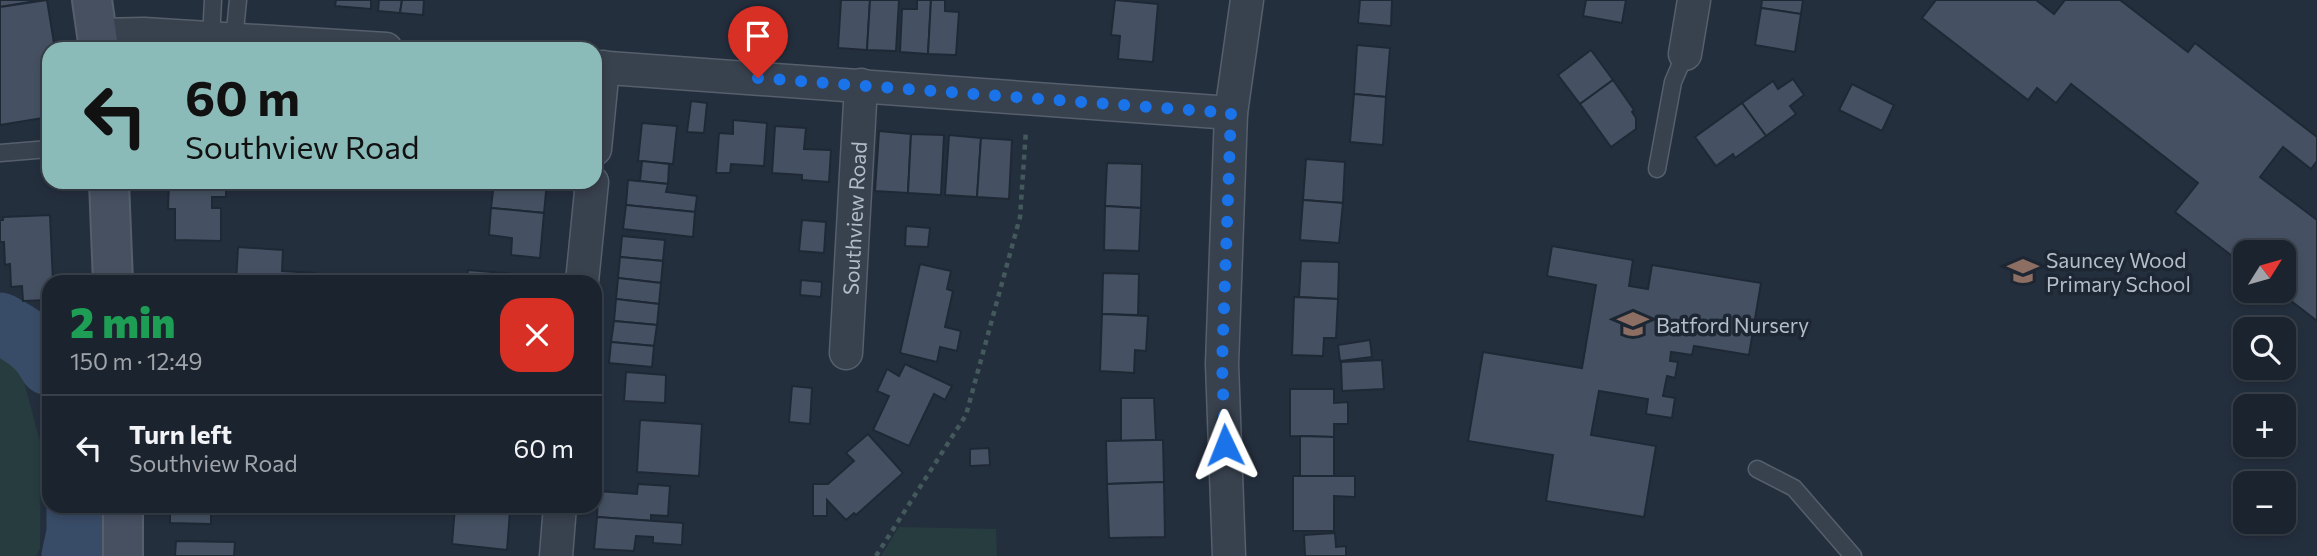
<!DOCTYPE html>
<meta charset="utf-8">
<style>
body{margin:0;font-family:Commissioner,sans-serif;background:#242b36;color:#f1f3f6;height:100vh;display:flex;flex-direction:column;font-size:26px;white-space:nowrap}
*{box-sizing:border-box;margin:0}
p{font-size:23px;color:#a0a4aa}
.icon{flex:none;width:38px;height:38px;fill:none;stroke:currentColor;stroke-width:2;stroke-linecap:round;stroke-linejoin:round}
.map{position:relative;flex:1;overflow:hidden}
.sheet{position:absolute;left:42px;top:275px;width:560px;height:238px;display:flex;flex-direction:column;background:#1b232e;border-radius:21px;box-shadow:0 4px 10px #0003,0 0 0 2px #39404a}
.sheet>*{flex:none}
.hud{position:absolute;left:42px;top:42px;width:560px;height:147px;border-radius:21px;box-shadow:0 4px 10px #0003,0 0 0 2px #39404a;background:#8bbbb9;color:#111;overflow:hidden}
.needle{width:46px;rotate:53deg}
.tools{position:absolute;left:2233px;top:240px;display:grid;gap:14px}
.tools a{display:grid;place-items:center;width:63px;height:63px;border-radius:14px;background:#1b232e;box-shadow:0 4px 10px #0003,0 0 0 2px #39404a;font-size:35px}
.pin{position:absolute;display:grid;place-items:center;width:60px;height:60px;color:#fff;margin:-72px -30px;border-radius:50% 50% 50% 0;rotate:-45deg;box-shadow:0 0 7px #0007}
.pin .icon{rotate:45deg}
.me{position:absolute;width:77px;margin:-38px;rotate:358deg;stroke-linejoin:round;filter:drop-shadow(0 0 5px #0008)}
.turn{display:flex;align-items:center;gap:24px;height:147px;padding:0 28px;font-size:32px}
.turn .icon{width:91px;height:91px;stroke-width:2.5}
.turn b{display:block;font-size:49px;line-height:60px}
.round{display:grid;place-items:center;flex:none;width:74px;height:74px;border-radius:21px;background:#242b36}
.overview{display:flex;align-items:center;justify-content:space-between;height:119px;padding:0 28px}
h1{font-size:42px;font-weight:800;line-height:52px;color:#1e9e55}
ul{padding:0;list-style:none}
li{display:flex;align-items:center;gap:21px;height:105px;padding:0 28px;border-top:2px solid #39404a}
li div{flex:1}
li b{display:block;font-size:26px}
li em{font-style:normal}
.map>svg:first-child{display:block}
.green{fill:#263c3f}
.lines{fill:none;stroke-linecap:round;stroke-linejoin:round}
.river{stroke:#394c67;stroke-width:61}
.building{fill:#455162;stroke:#1f2835;stroke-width:2}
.lane-casing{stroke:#565f6c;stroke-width:19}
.street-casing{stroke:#565f6c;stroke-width:35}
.secondary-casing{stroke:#565f6c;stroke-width:42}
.path{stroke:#44595c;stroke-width:4.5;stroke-dasharray:5 5;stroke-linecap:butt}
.lane{stroke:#38414e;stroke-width:16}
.street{stroke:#38414e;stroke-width:32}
.secondary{stroke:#465061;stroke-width:38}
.route{stroke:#1a73e8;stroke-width:12;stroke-dasharray:0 21.6}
.labels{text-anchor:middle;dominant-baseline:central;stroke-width:7;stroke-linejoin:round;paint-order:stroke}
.street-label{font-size:21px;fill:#b4bcc9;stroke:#1d2633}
.poi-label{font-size:21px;fill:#b4bcc9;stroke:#1d2633;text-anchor:start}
</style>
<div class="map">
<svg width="2317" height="556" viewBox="0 0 2317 556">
<rect width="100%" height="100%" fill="#242f3e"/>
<g class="green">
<path d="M 0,347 L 17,356 L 41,445 L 40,548 L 36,556 L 0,556 Z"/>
<path d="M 899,527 L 996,529 L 997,556 L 881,556 Z"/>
</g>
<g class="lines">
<g class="river">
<path d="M 0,323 C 20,334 38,344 49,365"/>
<path d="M 72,556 L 77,533 L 77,506"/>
</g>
</g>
<g class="building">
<path d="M 0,0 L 42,0 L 0,7 Z"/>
<path d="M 47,0 L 55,49 L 49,49 L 49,117 L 0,125 L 0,7 Z"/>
<path d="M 336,0 L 371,0 L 371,9 L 335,6 Z"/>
<path d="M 379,0 L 402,0 L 400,13 L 378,11 Z"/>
<path d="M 402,0 L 424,0 L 423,15 L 400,13 Z"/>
<path d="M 841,0 L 870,0 L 867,50 L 838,48 Z"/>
<path d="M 870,0 L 899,0 L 896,51 L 867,50 Z"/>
<path d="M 917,0 L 931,0 L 928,54 L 900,52 L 902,9 L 917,9 Z"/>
<path d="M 931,0 L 945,0 L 945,11 L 959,12 L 956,55 L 928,54 Z"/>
<path d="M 1115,0 L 1158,4 L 1153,62 L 1118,59 L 1120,36 L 1111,35 Z"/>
<path d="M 1360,0 L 1392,0 L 1391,26 L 1358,23 Z"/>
<path d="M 1586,0 L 1626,0 L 1622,23 L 1583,16 Z"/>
<path d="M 1762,0 L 1803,0 L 1801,14 L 1761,8 Z"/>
<path d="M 1936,0 L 2036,0 L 2054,14 L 2065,0 L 2120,0 L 2188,52 L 2195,43 L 2317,137 L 2317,161 L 2311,169 L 2283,147 L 2260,177 L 2317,220 L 2317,321 L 2277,290 L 2284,290 L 2284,252 L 2245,252 L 2245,266 L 2175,212 L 2198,183 L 2071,84 L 2056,103 L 2037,88 L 2028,100 L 1922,18 Z"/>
<path d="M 1761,8 L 1801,14 L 1795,52 L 1755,45 Z"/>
<path d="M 1357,45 L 1390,48 L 1386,97 L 1354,94 Z"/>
<path d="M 1591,50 L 1613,80 L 1580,104 L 1558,75 Z"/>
<path d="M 1793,79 L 1804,95 L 1790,106 L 1796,114 L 1766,136 L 1742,103 L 1773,81 L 1778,89 Z"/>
<path d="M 1613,80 L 1634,110 L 1632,112 L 1636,118 L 1636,129 L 1611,147 L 1580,104 Z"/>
<path d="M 1852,84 L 1894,105 L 1882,131 L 1839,110 Z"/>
<path d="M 1354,94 L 1386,97 L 1383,145 L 1350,142 Z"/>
<path d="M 691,101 L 707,103 L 704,133 L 687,132 Z"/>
<path d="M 1742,103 L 1766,136 L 1735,158 L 1733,154 L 1716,166 L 1695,137 Z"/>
<path d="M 733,120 L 767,123 L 764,166 L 731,164 L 730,173 L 716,173 L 719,133 L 733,134 Z"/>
<path d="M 642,123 L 677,126 L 673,164 L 638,161 Z"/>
<path d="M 775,126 L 806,128 L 804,149 L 831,150 L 829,182 L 802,180 L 802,175 L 772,173 Z"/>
<path d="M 879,131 L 911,134 L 908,193 L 875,191 Z"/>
<path d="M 911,134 L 944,135 L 941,195 L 908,193 Z"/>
<path d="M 949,135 L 981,138 L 977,197 L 945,195 Z"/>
<path d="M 981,138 L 1012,140 L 1009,199 L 977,197 Z"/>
<path d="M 1306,159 L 1345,162 L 1343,203 L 1303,200 Z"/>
<path d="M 642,161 L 669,164 L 668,184 L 640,181 Z"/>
<path d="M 1107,163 L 1142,164 L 1141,208 L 1105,206 Z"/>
<path d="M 628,180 L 668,184 L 666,192 L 697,196 L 695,212 L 626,205 Z"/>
<path d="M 169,182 L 226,182 L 226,197 L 212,197 L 212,208 L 221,208 L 221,241 L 175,240 L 175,209 L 168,209 Z"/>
<path d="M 494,182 L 547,182 L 544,213 L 491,208 Z"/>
<path d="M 1303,200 L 1343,203 L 1339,243 L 1300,240 Z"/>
<path d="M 626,205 L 695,212 L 693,237 L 623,229 Z"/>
<path d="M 1105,206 L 1141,208 L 1139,251 L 1104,250 Z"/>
<path d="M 491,208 L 544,213 L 540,258 L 511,255 L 512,238 L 489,235 Z"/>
<path d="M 50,215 L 53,282 L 49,282 L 49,300 L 23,301 L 22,286 L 11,287 L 10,264 L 5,265 L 4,242 L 0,242 L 0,220 L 3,220 L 3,217 Z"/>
<path d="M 802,220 L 826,222 L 824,253 L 799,251 Z"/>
<path d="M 906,226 L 930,228 L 928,247 L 905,246 Z"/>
<path d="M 622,236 L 665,240 L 663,261 L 620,257 Z"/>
<path d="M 1552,246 L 1633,260 L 1629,286 L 1648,289 L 1652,265 L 1761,283 L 1749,355 L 1694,346 L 1692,355 L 1671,352 L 1670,361 L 1678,362 L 1675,378 L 1667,376 L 1663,396 L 1675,398 L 1672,418 L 1646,414 L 1648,399 L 1599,391 L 1591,435 L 1656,446 L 1644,517 L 1546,501 L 1553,455 L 1468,441 L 1483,352 L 1582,368 L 1596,285 L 1547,276 Z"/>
<path d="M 238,247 L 283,250 L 282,271 L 316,273 L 316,282 L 236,282 Z"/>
<path d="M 620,257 L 663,261 L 661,283 L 618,278 Z"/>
<path d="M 1301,261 L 1339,262 L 1338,299 L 1299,297 Z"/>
<path d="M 920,264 L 951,271 L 947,289 L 953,291 L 945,327 L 961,331 L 957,351 L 940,347 L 937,362 L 900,353 Z"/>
<path d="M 468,270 L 527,275 L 526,282 L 466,282 Z"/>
<path d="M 1103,273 L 1139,274 L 1138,315 L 1102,314 Z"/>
<path d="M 618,278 L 661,283 L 659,304 L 616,299 Z"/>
<path d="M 801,280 L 822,282 L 821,297 L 800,295 Z"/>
<path d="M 1294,297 L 1338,299 L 1336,338 L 1324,338 L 1323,356 L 1292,355 Z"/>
<path d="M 616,299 L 659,304 L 657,325 L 614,321 Z"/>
<path d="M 1102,314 L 1148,316 L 1146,351 L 1135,350 L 1134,373 L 1100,371 Z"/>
<path d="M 614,321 L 657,325 L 654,346 L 611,342 Z"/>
<path d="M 1370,340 L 1372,357 L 1340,361 L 1338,345 Z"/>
<path d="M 611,342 L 654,346 L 652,367 L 609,363 Z"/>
<path d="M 1382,360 L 1384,389 L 1342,391 L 1341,362 Z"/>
<path d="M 905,364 L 952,386 L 945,400 L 934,394 L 909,446 L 873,430 L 889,396 L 877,391 L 887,369 L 899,376 Z"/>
<path d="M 626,372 L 666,375 L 665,403 L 624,401 Z"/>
<path d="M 792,386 L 812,388 L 810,424 L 789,422 Z"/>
<path d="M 1290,389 L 1334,389 L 1334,403 L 1348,402 L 1348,424 L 1334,424 L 1334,437 L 1290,436 Z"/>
<path d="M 1121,398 L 1154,398 L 1156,440 L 1121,441 Z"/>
<path d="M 640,420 L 702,424 L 699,476 L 637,472 Z"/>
<path d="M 868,434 L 903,473 L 856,515 L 854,513 L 846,520 L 827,500 L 827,516 L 813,516 L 813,484 L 828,484 L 854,461 L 846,453 Z"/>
<path d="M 1300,436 L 1334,437 L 1334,476 L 1300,476 Z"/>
<path d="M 1156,440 L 1163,440 L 1164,482 L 1107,484 L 1106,441 Z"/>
<path d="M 989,448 L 990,465 L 970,466 L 970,449 Z"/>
<path d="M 1293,476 L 1355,476 L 1355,497 L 1334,496 L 1334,531 L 1293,531 Z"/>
<path d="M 1164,482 L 1165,537 L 1109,538 L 1107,484 Z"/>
<path d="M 638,484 L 670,486 L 668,516 L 651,515 L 651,521 L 597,517 L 598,491 L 637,494 Z"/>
<path d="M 170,506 L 211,506 L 211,524 L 170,523 Z"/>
<path d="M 455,506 L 510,511 L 507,550 L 452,544 Z"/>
<path d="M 459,506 L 511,506 L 510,511 Z"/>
<path d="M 597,517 L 683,523 L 682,545 L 653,543 L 653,537 L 636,536 L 634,551 L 594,549 Z"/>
<path d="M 1335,533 L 1336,547 L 1346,546 L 1346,556 L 1305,556 L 1304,535 Z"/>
<path d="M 176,541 L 235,542 L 234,556 L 175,556 Z"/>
</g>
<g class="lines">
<g class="lane-casing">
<g id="lane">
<path d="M 211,38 L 213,0"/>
<path d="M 234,40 L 238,0"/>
<path d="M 0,153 L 49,149"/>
<path d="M 1657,169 L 1673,82 L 1685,54"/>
<path d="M 1757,469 L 1794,488 L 1853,556"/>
</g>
</g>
<g class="street-casing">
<g id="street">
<path d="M 98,35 L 144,34 L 386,49"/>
<path d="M 1685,54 L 1694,0"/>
<path d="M 595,67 L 1231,113"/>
<path d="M 595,149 L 603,67"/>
<path d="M 582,282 L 592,182"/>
<path id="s1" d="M 846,353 L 861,85"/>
<path d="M 556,556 L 560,506"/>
<path d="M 1229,556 L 1222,364 L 1231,113 L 1247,0"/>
</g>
</g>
<g class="secondary-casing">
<g id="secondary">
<path d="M 92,0 L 99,49"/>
<path d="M 109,182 L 113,282"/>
<path d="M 123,556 L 123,506"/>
</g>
</g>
<path class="path" d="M 876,556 L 966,415 L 1020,217 L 1026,130"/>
<use href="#lane" class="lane"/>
<use href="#street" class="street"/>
<use href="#secondary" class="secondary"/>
</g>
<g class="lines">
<path class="route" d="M 758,78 L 1231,113 L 1222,364 L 1225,445"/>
</g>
<defs>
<g id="school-bare" transform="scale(2.415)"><path d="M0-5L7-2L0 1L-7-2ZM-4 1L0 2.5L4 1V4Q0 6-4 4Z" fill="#8d6e63" stroke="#1d2633" stroke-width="2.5" paint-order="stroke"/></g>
</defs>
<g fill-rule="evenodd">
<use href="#school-bare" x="2023" y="271"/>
<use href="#school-bare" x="1633" y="324"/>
</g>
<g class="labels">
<g class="street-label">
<text stroke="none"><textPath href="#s1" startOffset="135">Southview Road</textPath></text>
</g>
<g class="poi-label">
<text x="2046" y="259">Sauncey Wood<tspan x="2046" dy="24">Primary School</tspan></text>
<text x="1656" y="324">Batford Nursery</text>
</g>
</g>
</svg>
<div class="tools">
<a><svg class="needle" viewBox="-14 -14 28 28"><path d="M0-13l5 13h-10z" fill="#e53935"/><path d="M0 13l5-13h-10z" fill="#a0a4aa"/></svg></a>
<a><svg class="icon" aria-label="search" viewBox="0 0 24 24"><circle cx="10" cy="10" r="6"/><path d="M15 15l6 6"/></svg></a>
<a>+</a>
<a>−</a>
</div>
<div class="pin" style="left:758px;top:78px;background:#d93025"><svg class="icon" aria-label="arrive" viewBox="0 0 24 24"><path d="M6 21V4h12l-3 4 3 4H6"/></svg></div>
<svg class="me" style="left:1225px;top:445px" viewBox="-20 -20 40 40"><path d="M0-17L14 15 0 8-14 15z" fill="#1a73e8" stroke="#fff" stroke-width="4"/></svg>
<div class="hud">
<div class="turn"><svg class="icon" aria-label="left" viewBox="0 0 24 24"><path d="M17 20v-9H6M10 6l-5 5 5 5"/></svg><div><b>60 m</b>Southview Road</div></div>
</div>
<section class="sheet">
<div class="overview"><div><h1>2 min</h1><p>150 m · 12:49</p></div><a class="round" style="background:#d93025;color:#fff"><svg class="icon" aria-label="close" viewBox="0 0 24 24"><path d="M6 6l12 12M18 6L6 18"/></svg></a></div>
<ul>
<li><svg class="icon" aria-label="left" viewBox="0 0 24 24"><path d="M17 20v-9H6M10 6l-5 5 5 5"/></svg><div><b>Turn left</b><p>Southview Road</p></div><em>60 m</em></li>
</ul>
</section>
</div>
